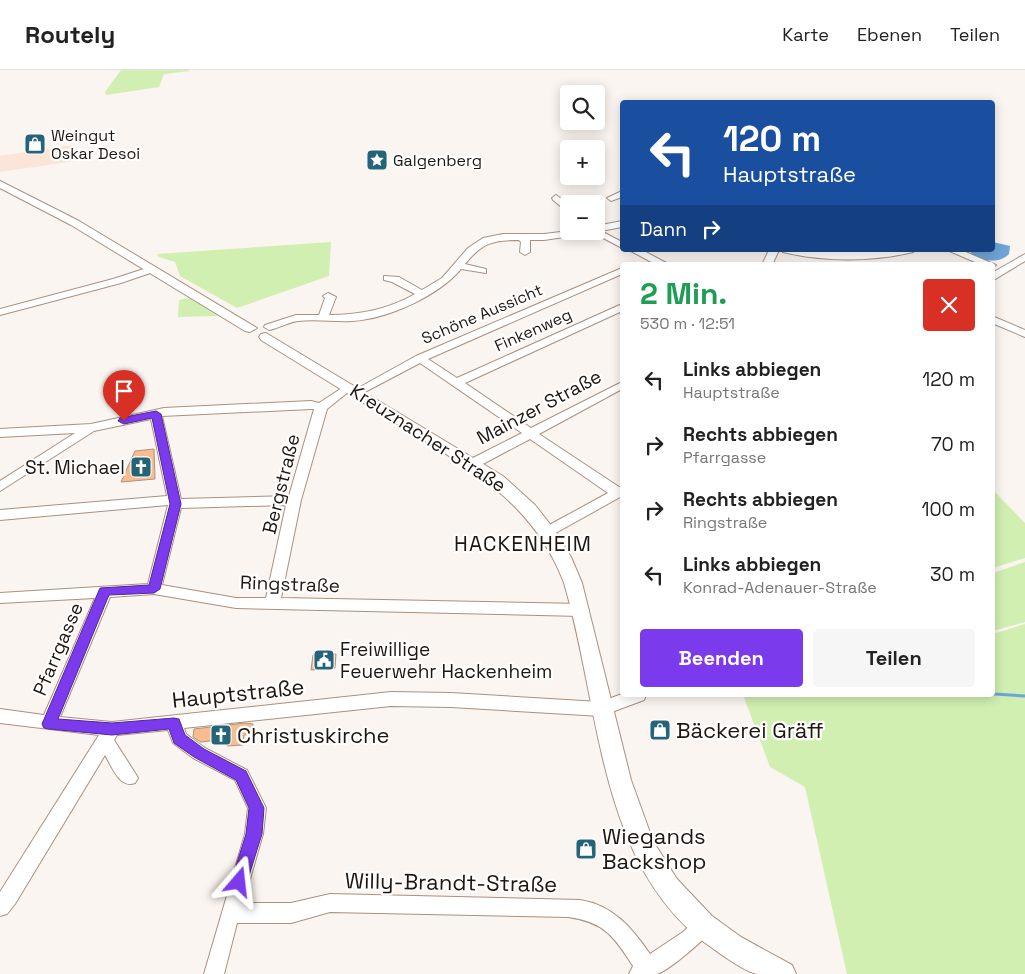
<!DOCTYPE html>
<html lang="de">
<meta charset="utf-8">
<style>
body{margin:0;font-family:"Space Grotesk",sans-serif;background:#f6f6f6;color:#222;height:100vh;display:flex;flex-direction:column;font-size:19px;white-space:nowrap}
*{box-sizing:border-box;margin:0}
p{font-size:16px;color:#767676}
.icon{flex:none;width:28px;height:28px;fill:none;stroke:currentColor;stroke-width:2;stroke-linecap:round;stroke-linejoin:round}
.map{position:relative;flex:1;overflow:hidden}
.sheet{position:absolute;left:620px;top:192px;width:375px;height:435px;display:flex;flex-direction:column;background:#fff;border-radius:5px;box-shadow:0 2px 12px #0003}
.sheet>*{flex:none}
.top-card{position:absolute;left:620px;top:30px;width:375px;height:152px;border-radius:5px;box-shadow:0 2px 12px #0003;background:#1a4fa0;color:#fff;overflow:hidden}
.buttons{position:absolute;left:560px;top:15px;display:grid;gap:10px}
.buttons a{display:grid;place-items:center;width:45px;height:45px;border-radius:5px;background:#fff;box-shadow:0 2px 12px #0003;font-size:25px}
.pin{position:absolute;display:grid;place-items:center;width:42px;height:42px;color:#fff;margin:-51px -21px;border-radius:50% 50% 50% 0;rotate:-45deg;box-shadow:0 0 5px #0007}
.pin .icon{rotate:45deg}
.me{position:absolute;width:55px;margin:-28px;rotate:17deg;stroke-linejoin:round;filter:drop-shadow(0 0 4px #0008)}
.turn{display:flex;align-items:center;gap:18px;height:105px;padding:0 20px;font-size:22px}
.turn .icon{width:65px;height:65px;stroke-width:2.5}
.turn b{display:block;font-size:35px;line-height:42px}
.then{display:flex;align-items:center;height:48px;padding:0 20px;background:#0003;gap:10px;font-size:19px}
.round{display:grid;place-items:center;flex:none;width:52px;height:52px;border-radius:5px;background:#f6f6f6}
.headline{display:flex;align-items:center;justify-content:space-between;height:85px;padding:0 20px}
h1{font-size:30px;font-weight:600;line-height:38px;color:#1e9e55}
.primary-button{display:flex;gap:10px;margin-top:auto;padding:10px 20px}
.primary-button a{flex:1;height:58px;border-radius:5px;background:#7c3aed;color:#fff;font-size:20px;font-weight:600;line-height:58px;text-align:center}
.primary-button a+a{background:#f6f6f6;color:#222}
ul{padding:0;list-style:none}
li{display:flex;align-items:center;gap:15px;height:65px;padding:0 20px}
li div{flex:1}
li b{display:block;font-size:19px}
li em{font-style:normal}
header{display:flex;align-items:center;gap:30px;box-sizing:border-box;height:70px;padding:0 25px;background:#fff;border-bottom:1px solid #e0e0e0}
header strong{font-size:24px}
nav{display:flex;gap:28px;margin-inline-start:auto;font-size:18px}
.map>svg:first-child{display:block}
.built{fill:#fbe5d7}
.green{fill:#d0efb0}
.water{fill:#6ea4d7}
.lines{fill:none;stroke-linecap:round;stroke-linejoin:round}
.stream{stroke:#6ea4d7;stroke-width:3}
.building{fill:#fabb8e;stroke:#ae9381}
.minor-casing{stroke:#aa907d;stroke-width:2}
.major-casing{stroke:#aa907d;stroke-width:2}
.minor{fill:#fff;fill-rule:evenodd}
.major{fill:#fff;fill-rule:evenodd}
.route{fill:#7c3aed;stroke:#51269a}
.labels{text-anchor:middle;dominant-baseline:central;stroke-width:4.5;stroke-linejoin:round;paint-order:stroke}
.far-poi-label{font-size:16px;fill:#1f160f;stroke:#fff;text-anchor:start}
.far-street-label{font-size:16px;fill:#1f160f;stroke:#fff}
.street-label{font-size:19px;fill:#1f160f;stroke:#fff}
.poi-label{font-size:19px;fill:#1f160f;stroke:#fff;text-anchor:end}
.quarter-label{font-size:21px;letter-spacing:1px;fill:#1f160f;stroke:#fff}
.near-street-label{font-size:22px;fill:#1f160f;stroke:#fff}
.near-poi-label{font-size:22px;fill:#1f160f;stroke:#fff;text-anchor:start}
</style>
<header>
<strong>Routely</strong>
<nav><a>Karte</a><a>Ebenen</a><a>Teilen</a></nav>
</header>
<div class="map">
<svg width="1025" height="904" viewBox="0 0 1025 904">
<rect width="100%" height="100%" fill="#fbf5f1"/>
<path class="built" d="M 72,75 L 76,91 L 0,102 L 0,86 Z"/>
<g class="green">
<path d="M 121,0 L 189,0 L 189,1 L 164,4 L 159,17 L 106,25 L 105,22 Z"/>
<path d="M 331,172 L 329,206 L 237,238 L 180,206 L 175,192 L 159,187 L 157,184 Z"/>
<path d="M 190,228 L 218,246 L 178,247 L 179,230 Z"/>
<path d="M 993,420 L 1025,453 L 1025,488 L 993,498 Z"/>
<path d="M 1025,492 L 1025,552 L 993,561 L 993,503 Z"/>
<path d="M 1025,554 L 1025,904 L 847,904 L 805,717 L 770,697 L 743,625 L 992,625 L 993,564 Z"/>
</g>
<path class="water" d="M 993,172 L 1010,176 L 1009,184 C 1000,194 980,192 970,182 L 971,180 L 992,180 Z"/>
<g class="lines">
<path class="stream" d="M 994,624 L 1025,626"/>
</g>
<g class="building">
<path d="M 154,379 L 155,409 L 121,412 L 135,381 Z"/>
<path d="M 336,584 L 335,598 L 311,600 L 313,585 Z"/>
<path d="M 245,653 L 253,654 L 252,664 L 244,665 L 243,675 L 227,676 L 228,669 L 201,672 L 193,667 L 194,659 Z"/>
</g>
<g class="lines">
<g class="minor-casing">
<g id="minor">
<path d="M 622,121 L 622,127 L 611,131 L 607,128 Z"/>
<path d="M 556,125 L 569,135 L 569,143 L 553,130 L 552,128 Z"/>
<path d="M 622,151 L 622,157 L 601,161 L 622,172 L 622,178 L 590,161 L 596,161 L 596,156 Z"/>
<path d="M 569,161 L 589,161 L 585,164 L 544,170 L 530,170 L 530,182 L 525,185 L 520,182 L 521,172 L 519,170 C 492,170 482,173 465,194 L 486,199 L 486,203 L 461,199 C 438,226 388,249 352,251 C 335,252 316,249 298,251 C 289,252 279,258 269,260 L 264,257 L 265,255 L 296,245 L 319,245 L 325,228 L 323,226 L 328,223 L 336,227 L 329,245 C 360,245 389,239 415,224 L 392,212 L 384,210 L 384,206 L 399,207 L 422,220 L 442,208 L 468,178 L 483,168 L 503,164 L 544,164 Z"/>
<path d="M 629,180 L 642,180 L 670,195 L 657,195 Z"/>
<path d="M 769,180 L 779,180 L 772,195 L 762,195 Z"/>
<path d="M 781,180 L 848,182 L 915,180 L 913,182 C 873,192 823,192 783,182 Z"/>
<path d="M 947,180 L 961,180 L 996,195 L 992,198 L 992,195 L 982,195 Z"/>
<path d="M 1025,184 L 1025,191 L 992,211 L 992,203 Z"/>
<path d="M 153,196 L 158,199 L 156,201 L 121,213 L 0,245 L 0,239 L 113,209 Z"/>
<path d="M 622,198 L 622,204 L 428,289 L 457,308 L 622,234 L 622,241 L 465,313 L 531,358 L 622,312 L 622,319 L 539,364 L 619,417 L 622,417 L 622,426 L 552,465 L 542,465 L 540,462 L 542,459 L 608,423 L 530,369 L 479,396 L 469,396 L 468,393 L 469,390 L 522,363 L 420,293 L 361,324 L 357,326 L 351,322 L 416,286 Z"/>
<path d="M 992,246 L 1025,260 L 1025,267 L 992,253 Z"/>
<path d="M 348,314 L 352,315 L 354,317 L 352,319 L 327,339 L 301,430 L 281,528 L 581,534 L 586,536 L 589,540 L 586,544 L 581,546 L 236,538 L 154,524 L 110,527 L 60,647 L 112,652 L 391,622 L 451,623 L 600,632 L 622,624 L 646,625 L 644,630 L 601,646 L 451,637 L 391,636 L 184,658 L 186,664 L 205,678 L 247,700 L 266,738 L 263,764 L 243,833 L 291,833 L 330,824 L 580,830 C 613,835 632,858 650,884 L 683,862 L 697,849 L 704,846 L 711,849 L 714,856 C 709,867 668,901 657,904 C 649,904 637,904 629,904 L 633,896 C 614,866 604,852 568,847 L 330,842 L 291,853 L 237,853 L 224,904 L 204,904 L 245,764 L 248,738 L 235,710 L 193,688 L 173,673 L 168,660 L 117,665 L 114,670 L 135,703 L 138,708 L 135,713 C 120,719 112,697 105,685 L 15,834 L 7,844 L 0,846 L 0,822 L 99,665 L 0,653 L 0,639 L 44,645 L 95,528 L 0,533 L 0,523 L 148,514 L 168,435 L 0,450 L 0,440 L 167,426 L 151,349 L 94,361 L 0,421 L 0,411 L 75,363 L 0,367 L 0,359 L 91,354 L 164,338 L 311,331 L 319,333 ZM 311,339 L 314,339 L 289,426 L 181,429 L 162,346 ZM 286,435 L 266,528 L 236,528 L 162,515 L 181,438 Z"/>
</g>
</g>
<g class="major-casing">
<g id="major">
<path d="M 0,111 L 79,151 L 257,258 L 250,262 L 245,261 L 71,155 L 0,118 Z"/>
<path d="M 266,263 L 503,406 L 535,435 L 553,458 L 571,487 L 582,513 L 631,710 L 653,771 L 677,809 L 712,846 L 741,867 L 792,895 L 796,904 C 784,904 770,904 758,904 C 747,903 725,887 715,880 C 597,801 601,636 564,513 C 533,430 465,396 394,352 C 350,325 305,297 261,270 L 259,267 L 261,264 Z"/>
</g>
</g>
<use href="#minor" class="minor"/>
<use href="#major" class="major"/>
</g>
<path class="route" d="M 156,341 L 161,344 L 181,434 L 160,519 L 154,523 L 109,525 L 58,649 L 112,653 L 174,648 L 179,649 L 185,665 L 204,679 L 246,701 L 264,738 L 262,764 L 247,812 L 245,818 L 239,820 L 234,818 L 231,812 L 246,764 L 249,738 L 236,710 L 194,687 L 174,673 L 169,659 L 112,665 L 49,659 L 44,658 L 42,654 L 100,518 L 149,515 L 170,434 L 152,348 L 124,354 L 118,351 L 120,348 Z"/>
<defs>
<g id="shop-square" transform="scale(1.125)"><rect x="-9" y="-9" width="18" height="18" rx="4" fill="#246479" stroke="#fff"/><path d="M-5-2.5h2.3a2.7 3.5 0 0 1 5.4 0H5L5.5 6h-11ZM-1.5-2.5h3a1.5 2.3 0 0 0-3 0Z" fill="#fff"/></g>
<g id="sight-square" transform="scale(1.125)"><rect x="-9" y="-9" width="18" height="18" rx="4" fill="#246479" stroke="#fff"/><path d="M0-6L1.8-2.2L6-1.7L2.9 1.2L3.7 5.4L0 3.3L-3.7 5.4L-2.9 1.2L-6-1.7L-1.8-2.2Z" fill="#fff"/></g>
<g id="church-square" transform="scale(1.125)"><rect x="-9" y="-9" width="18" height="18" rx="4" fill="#246479" stroke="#fff"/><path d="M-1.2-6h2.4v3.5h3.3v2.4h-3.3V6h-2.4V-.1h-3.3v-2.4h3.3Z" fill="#fff"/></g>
<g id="civic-square" transform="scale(1.125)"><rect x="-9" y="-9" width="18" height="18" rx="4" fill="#246479" stroke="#fff"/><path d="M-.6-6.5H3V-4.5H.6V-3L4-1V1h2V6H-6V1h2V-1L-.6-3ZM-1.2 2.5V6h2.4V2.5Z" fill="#fff"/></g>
</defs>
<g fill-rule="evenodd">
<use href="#shop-square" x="35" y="74"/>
<use href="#sight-square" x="377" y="90"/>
<use href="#church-square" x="141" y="397"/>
<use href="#civic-square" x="324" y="590"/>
<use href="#shop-square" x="660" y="660"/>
<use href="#church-square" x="221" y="665"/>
<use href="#shop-square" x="586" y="779"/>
</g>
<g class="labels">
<g class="far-poi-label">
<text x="51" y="65">Weingut<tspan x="51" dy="18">Oskar Desoi</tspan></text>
<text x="393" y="90">Galgenberg</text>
</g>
<g class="far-street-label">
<text transform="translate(482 244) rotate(-23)">Schöne Aussicht</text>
<text transform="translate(533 260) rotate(-24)">Finkenweg</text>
</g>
<g class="street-label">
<text transform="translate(539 337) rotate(-28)">Mainzer Straße</text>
<text transform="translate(428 368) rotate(33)">Kreuznacher Straße</text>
<text transform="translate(281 414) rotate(-76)">Bergstraße</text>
<text transform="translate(290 514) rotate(2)">Ringstraße</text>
<text transform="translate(58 579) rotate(-67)">Pfarrgasse</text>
</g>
<g class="poi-label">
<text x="125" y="397">St. Michael</text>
<text x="340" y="579" text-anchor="start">Freiwillige<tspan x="340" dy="22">Feuerwehr Hackenheim</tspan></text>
</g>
<g class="quarter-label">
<text x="523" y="473">HACKENHEIM</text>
</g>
<g class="near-street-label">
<text transform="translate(238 623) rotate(-6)">Hauptstraße</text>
<text transform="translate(451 812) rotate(1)">Willy-Brandt-Straße</text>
</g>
<g class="near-poi-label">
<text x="676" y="660">Bäckerei Gräff</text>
<text x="237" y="665">Christuskirche</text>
<text x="602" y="766">Wiegands<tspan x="602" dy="25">Backshop</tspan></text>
</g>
</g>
</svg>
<div class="buttons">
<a><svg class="icon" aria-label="search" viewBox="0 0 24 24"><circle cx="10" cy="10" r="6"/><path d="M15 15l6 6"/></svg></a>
<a>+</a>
<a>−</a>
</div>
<div class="pin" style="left:124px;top:351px;background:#d93025"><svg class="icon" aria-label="arrive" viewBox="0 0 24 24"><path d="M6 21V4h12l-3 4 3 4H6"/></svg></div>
<svg class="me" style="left:239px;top:812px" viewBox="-20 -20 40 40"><path d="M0-17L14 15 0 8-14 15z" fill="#7c3aed" stroke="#fff" stroke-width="4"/></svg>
<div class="top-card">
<div class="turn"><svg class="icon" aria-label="left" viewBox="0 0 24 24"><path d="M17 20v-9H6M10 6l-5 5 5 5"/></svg><div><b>120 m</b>Hauptstraße</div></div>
<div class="then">Dann<svg class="icon" aria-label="right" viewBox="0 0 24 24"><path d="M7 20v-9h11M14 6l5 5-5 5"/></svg></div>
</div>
<section class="sheet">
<div class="headline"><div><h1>2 Min.</h1><p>530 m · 12:51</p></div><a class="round" style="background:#d93025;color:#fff"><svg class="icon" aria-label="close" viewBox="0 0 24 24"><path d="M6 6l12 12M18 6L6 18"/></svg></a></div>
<ul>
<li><svg class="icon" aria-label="left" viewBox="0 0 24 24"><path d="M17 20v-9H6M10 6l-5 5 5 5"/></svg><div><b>Links abbiegen</b><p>Hauptstraße</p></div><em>120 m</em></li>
<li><svg class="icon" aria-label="right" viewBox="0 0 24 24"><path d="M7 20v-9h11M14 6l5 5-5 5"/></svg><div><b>Rechts abbiegen</b><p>Pfarrgasse</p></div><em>70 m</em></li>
<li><svg class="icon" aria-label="right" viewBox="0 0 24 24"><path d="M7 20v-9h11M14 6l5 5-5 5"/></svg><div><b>Rechts abbiegen</b><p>Ringstraße</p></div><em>100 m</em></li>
<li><svg class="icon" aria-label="left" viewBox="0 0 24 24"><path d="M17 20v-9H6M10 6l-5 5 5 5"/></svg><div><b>Links abbiegen</b><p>Konrad-Adenauer-Straße</p></div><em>30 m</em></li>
</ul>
<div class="primary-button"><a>Beenden</a><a>Teilen</a></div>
</section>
</div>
